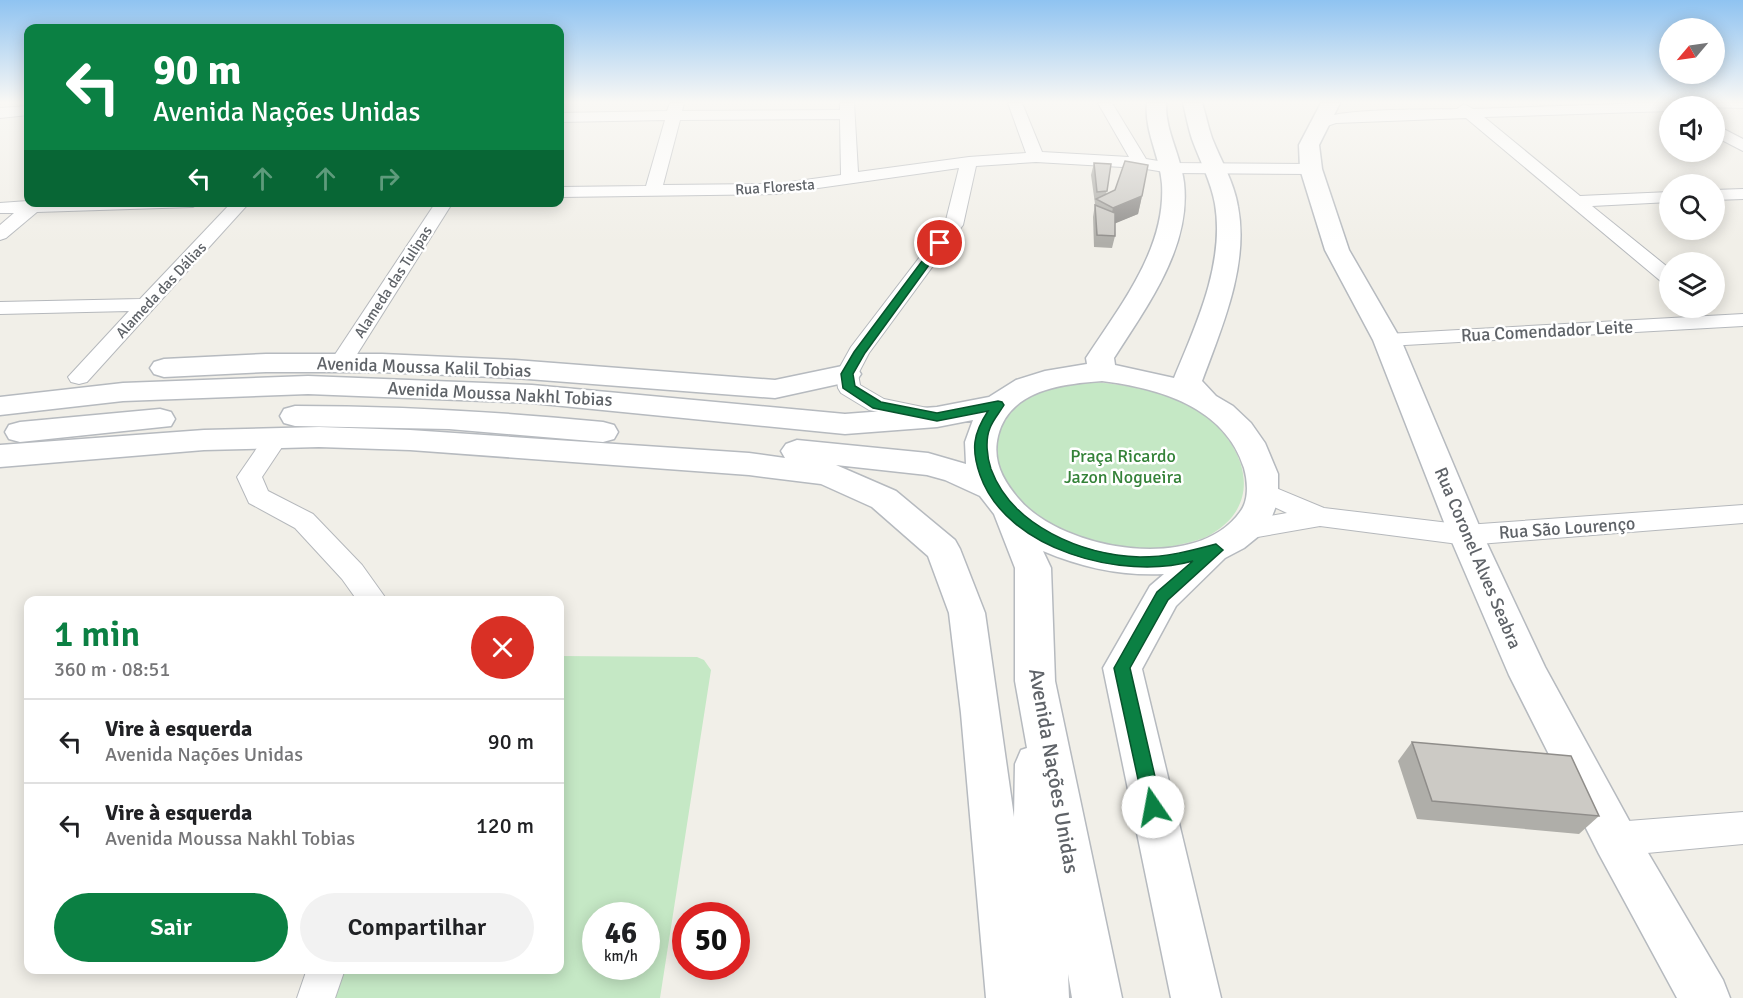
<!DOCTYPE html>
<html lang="pt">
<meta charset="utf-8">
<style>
body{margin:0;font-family:Signika,sans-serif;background:#f2f2f2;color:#202124;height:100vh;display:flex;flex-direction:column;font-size:22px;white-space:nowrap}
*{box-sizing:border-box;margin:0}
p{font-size:20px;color:#757577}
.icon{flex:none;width:33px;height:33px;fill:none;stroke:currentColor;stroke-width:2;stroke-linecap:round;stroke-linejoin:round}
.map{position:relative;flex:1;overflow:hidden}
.details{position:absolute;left:24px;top:596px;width:540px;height:378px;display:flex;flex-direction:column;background:#fff;border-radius:12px;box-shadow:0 3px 15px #0003}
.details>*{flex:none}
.banner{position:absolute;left:24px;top:24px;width:540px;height:183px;border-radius:12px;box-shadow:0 3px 15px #0003;background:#0b8043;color:#fff;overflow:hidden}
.needle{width:39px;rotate:241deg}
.controls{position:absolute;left:1659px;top:18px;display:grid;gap:12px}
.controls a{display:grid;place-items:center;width:66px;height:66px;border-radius:50%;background:#fff;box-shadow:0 3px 15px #0003;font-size:30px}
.speed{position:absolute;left:582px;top:902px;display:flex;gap:12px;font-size:30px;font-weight:700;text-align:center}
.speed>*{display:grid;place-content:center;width:78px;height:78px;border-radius:50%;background:#fff;box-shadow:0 3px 15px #0003;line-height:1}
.speed small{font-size:15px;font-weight:400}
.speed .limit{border:9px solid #d22;background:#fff;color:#111}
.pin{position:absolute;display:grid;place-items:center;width:51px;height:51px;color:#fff;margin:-26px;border:3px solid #fff;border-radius:50%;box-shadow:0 2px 6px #0007}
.me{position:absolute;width:66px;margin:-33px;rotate:348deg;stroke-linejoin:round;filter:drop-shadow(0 0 4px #0008)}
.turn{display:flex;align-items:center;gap:21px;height:126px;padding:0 30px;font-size:27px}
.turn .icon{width:78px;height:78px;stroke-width:2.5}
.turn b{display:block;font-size:42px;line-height:51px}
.lanes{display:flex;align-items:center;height:57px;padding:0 30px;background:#0003;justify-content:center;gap:30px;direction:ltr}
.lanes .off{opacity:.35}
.round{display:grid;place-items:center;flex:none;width:63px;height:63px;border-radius:32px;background:#f2f2f2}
.summary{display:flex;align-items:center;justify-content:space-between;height:102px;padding:0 30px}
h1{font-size:36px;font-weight:600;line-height:45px;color:#0b8043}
.primary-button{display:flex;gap:12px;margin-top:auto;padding:12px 30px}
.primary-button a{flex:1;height:69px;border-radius:36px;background:#0b8043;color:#fff;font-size:24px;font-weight:600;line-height:69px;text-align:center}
.primary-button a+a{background:#f2f2f2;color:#202124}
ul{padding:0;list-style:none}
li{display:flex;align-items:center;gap:18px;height:84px;padding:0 30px;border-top:2px solid #e0e0e0}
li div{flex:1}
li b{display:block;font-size:22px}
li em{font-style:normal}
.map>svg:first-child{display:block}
.green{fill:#c5e8c5;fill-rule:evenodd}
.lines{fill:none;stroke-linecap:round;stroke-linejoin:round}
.street-casing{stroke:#b5b8bc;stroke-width:2}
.secondary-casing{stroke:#b6babf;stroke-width:3}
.street{fill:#fff;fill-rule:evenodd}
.secondary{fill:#fff;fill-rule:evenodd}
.wall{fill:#afaea9}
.shaded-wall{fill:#8f8d8a}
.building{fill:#cccac5;stroke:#8f8d8a;stroke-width:1.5}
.route{fill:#0b8043;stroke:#07532c;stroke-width:1.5}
.labels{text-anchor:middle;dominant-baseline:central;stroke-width:5;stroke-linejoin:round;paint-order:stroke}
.far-street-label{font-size:15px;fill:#5f6368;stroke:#fff}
.street-label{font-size:18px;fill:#5f6368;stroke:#fff}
.park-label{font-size:18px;fill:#348238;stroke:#fff}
.near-street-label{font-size:21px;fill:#5f6368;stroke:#fff}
</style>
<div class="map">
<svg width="1743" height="998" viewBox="0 0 1743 998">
<rect width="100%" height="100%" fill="#f1efe8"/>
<g class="green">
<path d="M 1095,382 C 1133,386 1171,392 1203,414 C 1249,448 1265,509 1204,538 C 1196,541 1186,543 1178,545 C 1125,560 1047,537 1012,494 C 985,462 993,419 1029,398 C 1049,386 1073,385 1095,382 Z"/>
<path d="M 560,656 L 697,657 L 704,660 L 711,670 L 660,998 L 323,998 L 332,969 L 560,969 ZM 596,915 L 646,915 L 646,966 L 596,966 Z"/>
</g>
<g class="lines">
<g class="street-casing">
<g id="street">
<path d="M 670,103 L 684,103 L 682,111 L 840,110 L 840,103 L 854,103 L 858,172 L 969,157 L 1026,153 L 1008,103 L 1022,103 L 1042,152 L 1129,157 L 1098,103 L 1112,103 L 1146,159 L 1171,163 L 1311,164 L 1319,169 L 1311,174 L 1171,173 L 1140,168 L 1036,162 L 976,166 L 963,225 L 869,353 L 858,374 L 860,385 L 884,399 L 942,411 L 946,416 L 942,421 L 934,424 L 869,410 L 841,393 L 838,388 L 836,374 L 851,347 L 945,224 L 959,168 L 776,194 L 560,197 L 560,187 L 646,186 L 665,120 L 560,122 L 560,113 L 667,111 ZM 840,119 L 841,175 L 776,184 L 663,185 L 680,120 Z"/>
<path d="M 1647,103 L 1743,103 L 1743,108 L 1670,106 L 1670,111 L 1484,117 L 1580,196 L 1670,192 L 1670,202 L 1592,206 L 1670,269 L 1670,285 L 1663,283 L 1466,118 L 1336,123 L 1318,129 L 1310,124 C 1324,107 1431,110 1457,109 L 1464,104 L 1473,109 Z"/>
<path d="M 28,106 L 28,115 L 0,118 L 0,108 Z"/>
<path d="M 1714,124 L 1743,139 L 1743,151 L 1714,136 Z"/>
<path d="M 1743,189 L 1743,199 L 1714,200 L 1714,190 Z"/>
<path d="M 28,201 L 28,202 L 201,202 L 193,207 L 37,212 L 6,238 L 0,240 L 0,225 L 14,213 L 0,213 L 0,203 Z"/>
<path d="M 232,202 L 250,202 L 87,382 L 79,384 L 71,382 L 68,377 L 129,311 L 0,314 L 0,302 L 140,299 Z"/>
<path d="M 436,202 L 453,202 L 349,367 L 341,369 L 333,367 L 330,362 Z"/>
<path d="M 1743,314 L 1743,326 L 1387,346 L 1379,345 L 1376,340 L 1379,335 L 1387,334 Z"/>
<path d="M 276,430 L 284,432 L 288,438 L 262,477 L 268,491 L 313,514 L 362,565 L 387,600 L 357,600 L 342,579 L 295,528 L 249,503 L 237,477 L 268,432 Z"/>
<path d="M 1264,483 L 1324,508 L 1466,525 L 1743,505 L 1743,523 L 1466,545 L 1320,526 L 1246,539 L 1237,536 L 1233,529 L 1237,522 L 1287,513 L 1255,498 L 1251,492 L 1255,486 Z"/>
<path d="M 1743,812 L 1743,844 L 1615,856 L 1603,851 L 1598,839 L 1603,827 L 1615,822 Z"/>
<path d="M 307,969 L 345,969 L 335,998 L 297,998 Z"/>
</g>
</g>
<g class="secondary-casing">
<g id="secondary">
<path d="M 1147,103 L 1166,103 C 1165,131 1181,155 1184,183 C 1191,248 1147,306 1114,358 L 1115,365 L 1174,378 C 1196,325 1225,263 1215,204 C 1211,181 1200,161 1192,139 C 1188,127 1186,115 1183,103 L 1202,103 C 1206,115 1208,127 1212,138 C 1221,161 1234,182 1238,207 C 1249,265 1222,327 1202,381 L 1216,396 L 1233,406 L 1251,423 L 1265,443 L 1278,474 L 1278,501 L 1271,519 L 1260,535 L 1244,548 L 1225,558 L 1176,606 L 1142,669 L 1221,998 L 1171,998 L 1103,668 L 1150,586 L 1164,574 C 1121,576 1083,568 1043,551 L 1051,568 L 1055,681 L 1122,998 L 1072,998 L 1068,974 L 1069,998 L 986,998 L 961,713 L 949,613 L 928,556 L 872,507 L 821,484 L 749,475 L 410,450 L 319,447 L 204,450 L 0,467 L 0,445 L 204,430 L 319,427 L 410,430 L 749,453 L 785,458 L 781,451 L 786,444 L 797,440 L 928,453 L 966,464 L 965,442 L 973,420 L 937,427 L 845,434 L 532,403 L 308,394 L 123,401 L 0,415 L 0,397 L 123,383 L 308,376 L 532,385 L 845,414 L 937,407 L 989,397 L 1016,380 L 1045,371 L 1087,364 L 1086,358 C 1120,306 1166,249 1162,184 C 1160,156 1144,131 1147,103 ZM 1102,381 C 1159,388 1225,407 1244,468 C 1248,482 1249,501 1240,512 C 1196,574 1061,550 1018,498 C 1003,480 992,461 998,436 C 1009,390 1062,384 1102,381 ZM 836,465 L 927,475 L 945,480 L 980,496 L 994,514 L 1015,568 L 1015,681 L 1027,748 L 1021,750 L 1015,764 L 1014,817 L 985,613 L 960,549 L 955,540 L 896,491 Z"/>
<path d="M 1321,103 L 1340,103 L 1319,145 L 1322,169 L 1349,250 L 1401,340 L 1483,535 L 1545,667 L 1631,824 L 1723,980 L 1730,998 L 1677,998 L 1599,854 L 1509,675 L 1449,535 L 1373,340 L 1325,250 L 1300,169 L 1299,145 Z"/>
<path d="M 266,354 L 382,354 L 515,360 L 775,380 L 847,365 L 857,368 L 861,374 L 857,380 L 775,398 L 515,378 L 382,372 L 266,372 L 164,377 L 154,374 L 150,368 L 154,362 L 164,359 Z"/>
<path d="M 295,406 C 398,406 500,412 603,422 L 614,425 L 618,432 L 614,439 L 603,442 L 449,429 L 295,426 L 284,423 L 280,416 L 284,409 Z"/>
<path d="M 160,409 L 171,412 L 175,419 L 171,426 L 20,442 L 9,439 L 5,432 L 9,425 L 20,422 Z"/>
</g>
</g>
<use href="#street" class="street"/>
<use href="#secondary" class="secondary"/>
</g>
<g class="wall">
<path d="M 1094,163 L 1111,164 L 1106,195 L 1142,196 L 1138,214 L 1115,223 L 1115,236 L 1112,248 L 1094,247 L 1093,217 L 1095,204 L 1091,175 Z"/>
<path d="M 1412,742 L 1599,816 L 1579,834 L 1417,819 L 1398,761 Z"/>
</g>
<path class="shaded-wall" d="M 1142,196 L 1138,214 L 1109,226 L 1113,208 Z"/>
<g class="building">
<path d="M 1125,161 L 1148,165 L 1142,196 L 1113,208 L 1096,199 L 1115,190 Z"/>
<path d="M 1094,163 L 1111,164 L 1107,191 L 1097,192 Z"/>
<path d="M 1095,205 L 1115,213 L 1115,236 L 1097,235 Z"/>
<path d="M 1412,742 L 1571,756 L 1599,816 L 1432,801 Z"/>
</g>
<linearGradient id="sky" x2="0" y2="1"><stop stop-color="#8fc3f1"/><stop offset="0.42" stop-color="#f9f8f5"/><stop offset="1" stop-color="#f9f8f5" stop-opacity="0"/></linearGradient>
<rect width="1743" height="243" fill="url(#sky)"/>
<path class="route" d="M 937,241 L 945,243 L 865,353 L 853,374 L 855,386 L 881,402 L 937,413 L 998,401 L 1002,402 L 1004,405 C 1000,412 993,420 990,428 C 985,440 987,457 991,469 C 1012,526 1082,555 1140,557 C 1167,557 1190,551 1216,544 L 1223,550 L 1168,600 L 1130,668 L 1162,807 L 1159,813 L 1153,815 L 1146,813 L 1144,807 L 1114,668 L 1157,592 L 1193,561 C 1123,581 1006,550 980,475 C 971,449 973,434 988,411 L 937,421 L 873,408 L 843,388 L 841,374 L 854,352 Z"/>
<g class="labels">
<g class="far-street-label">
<text transform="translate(775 187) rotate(-4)">Rua Floresta</text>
<text transform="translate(393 282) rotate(-57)">Alameda das Tulipas</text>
<text transform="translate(161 290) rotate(-47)">Alameda das Dálias</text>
</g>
<g class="street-label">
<text transform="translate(1547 331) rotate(-3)">Rua Comendador Leite</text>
<text transform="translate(424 367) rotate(2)">Avenida Moussa Kalil Tobias</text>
<text transform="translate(500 394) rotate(3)">Avenida Moussa Nakhl Tobias</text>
<text transform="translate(1567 528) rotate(-4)">Rua São Lourenço</text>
<text transform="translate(1478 558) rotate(67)">Rua Coronel Alves Seabra</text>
</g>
<g class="park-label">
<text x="1123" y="456">Praça Ricardo<tspan x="1123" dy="21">Jazon Nogueira</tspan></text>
</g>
<g class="near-street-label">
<text transform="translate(1054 771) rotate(80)">Avenida Nações Unidas</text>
</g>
</g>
</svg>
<div class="controls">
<a><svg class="needle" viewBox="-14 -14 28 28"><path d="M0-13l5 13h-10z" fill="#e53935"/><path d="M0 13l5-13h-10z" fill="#757577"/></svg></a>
<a><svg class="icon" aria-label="sound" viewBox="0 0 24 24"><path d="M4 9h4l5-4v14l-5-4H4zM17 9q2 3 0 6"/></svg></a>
<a><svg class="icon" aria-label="search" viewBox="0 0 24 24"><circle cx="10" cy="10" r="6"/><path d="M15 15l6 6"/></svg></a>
<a><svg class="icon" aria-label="layers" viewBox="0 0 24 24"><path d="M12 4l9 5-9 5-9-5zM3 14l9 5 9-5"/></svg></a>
</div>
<div class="speed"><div>46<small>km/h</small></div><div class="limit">50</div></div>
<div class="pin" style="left:940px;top:243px;background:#d93025"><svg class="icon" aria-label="arrive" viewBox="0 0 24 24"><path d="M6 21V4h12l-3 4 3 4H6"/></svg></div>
<svg class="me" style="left:1153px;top:807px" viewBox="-20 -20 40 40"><circle r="19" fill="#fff"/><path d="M0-13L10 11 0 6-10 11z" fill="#0b8043"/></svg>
<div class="banner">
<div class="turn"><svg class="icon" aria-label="left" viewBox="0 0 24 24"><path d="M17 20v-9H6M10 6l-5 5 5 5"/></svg><div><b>90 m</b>Avenida Nações Unidas</div></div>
<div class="lanes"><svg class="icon" aria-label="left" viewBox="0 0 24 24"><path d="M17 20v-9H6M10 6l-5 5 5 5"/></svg><svg class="icon off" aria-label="ahead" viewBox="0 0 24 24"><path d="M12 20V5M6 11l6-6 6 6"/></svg><svg class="icon off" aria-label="ahead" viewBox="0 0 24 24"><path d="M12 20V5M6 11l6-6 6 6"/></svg><svg class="icon off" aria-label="right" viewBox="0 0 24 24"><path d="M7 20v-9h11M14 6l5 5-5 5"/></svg></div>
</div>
<section class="details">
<div class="summary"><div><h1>1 min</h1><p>360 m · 08:51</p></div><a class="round" style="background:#d93025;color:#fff"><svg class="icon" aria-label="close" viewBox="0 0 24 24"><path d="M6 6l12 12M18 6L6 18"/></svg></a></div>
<ul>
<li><svg class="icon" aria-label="left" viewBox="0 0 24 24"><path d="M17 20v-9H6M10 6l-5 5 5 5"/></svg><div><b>Vire à esquerda</b><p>Avenida Nações Unidas</p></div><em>90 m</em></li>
<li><svg class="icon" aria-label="left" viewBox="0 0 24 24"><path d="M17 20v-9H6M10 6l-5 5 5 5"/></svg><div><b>Vire à esquerda</b><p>Avenida Moussa Nakhl Tobias</p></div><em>120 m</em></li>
</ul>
<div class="primary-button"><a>Sair</a><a>Compartilhar</a></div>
</section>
</div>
